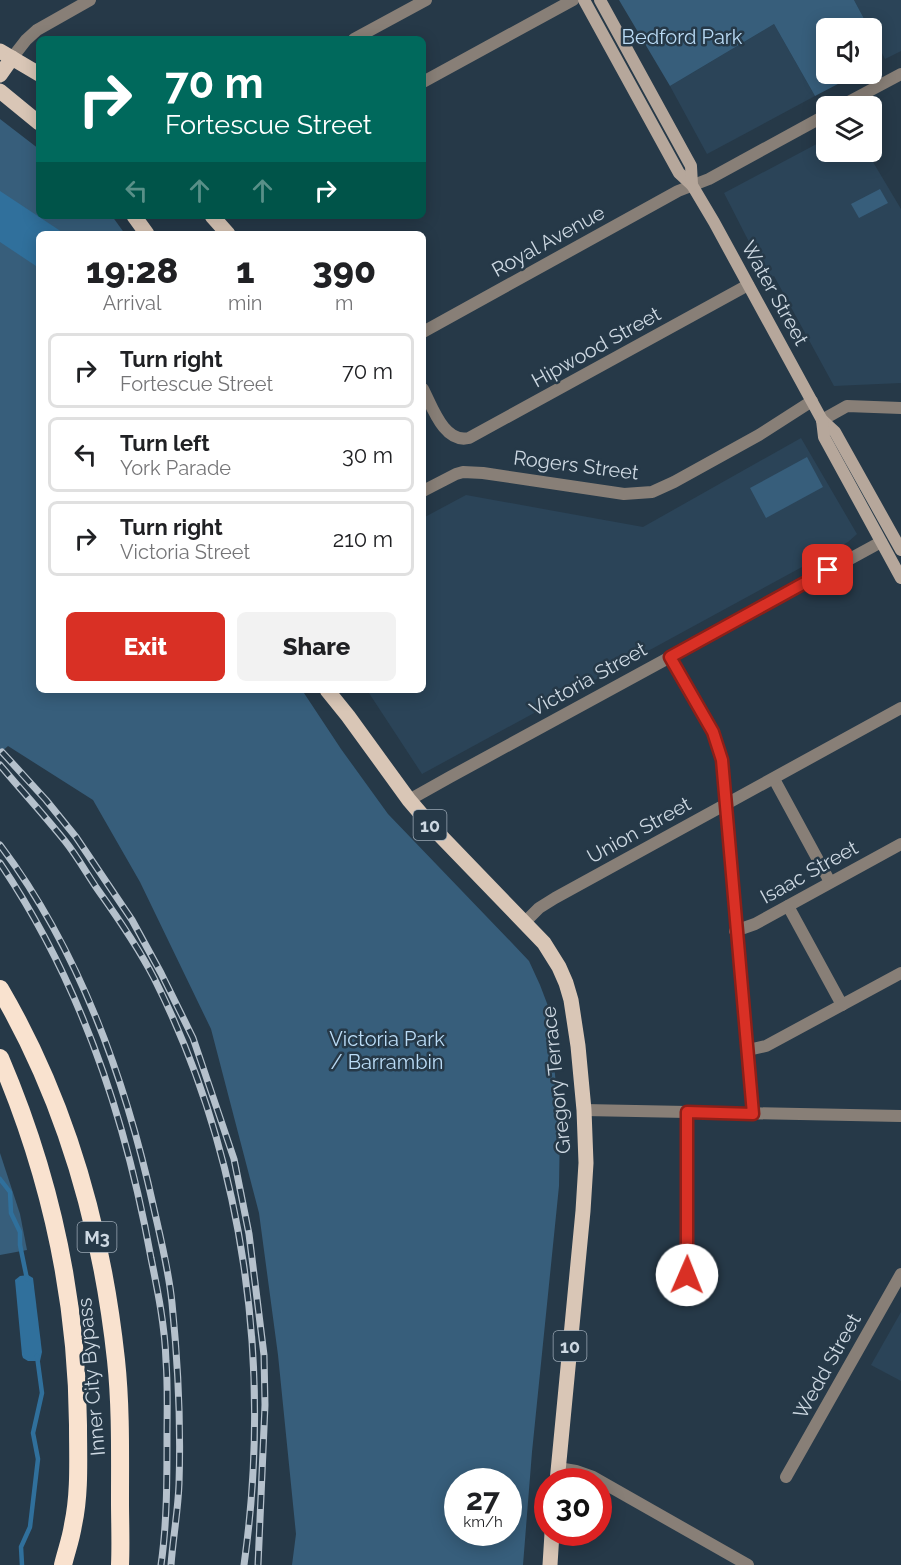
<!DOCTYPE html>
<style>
body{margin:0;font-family:Raleway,sans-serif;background:#f2f2f2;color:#202124;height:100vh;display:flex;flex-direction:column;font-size:22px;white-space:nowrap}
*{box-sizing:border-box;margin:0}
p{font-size:20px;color:#757577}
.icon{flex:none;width:33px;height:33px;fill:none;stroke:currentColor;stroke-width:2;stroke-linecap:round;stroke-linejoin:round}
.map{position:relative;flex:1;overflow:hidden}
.sheet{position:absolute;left:36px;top:231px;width:390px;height:462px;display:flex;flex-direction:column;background:#fff;border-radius:9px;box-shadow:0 3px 15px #0003}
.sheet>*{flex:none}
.guide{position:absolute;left:36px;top:36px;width:390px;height:183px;border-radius:9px;box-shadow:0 3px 15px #0003;background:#00695c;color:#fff;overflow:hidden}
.controls{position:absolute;left:816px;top:18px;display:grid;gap:12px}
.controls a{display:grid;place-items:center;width:66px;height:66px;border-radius:9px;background:#fff;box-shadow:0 3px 15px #0003;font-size:30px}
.speed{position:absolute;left:444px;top:1468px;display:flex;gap:12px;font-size:30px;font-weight:700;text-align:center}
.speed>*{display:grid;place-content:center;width:78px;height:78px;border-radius:50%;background:#fff;box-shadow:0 3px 15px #0003;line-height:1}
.speed small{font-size:15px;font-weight:400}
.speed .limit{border:9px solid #d22;background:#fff;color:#111}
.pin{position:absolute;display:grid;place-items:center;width:51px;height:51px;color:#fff;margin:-26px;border-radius:12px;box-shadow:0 3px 9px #0006}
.me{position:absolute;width:66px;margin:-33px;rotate:1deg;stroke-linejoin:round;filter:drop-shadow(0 0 4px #0008)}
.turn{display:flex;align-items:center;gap:21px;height:126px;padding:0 30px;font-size:27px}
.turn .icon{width:78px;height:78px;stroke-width:2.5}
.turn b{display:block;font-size:42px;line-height:51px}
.lanes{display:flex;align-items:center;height:57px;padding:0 30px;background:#0003;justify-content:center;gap:30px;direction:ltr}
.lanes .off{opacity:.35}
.eta{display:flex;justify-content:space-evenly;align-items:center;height:102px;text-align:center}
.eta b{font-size:36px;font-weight:800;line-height:42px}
.cta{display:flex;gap:12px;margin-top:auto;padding:12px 30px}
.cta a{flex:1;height:69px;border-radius:9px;background:#d93025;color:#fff;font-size:24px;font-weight:800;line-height:69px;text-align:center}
.cta a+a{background:#f2f2f2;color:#202124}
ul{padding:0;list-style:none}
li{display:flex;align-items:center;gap:18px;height:75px;margin:0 12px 9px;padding:0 18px;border:3px solid #e0e0e0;border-radius:9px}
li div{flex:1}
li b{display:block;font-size:22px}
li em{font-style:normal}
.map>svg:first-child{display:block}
.built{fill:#2b4458}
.green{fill:#375e7b;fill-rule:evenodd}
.water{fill:#30709c}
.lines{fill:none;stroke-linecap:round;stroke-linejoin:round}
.stream{stroke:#30709c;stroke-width:4.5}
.minor{stroke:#887f77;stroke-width:12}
.secondary{stroke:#b6a79b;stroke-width:12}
.primary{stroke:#d9c6b6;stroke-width:15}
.motorway{stroke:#f9e2cf;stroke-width:18}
.rail-casing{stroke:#b5c1cc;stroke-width:7}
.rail{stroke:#263948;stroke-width:4.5;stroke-dasharray:14;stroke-linecap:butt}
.route-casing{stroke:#8d1f18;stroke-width:15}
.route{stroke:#d93025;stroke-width:10}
.labels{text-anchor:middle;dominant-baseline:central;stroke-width:5;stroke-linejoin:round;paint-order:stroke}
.shield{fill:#263948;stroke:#9ba8b4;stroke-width:1.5}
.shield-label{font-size:18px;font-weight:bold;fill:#cdd8e2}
.park-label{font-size:20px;fill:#bbdcf6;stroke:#263948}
.street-label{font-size:20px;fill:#cdd8e2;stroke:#263948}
</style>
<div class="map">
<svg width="901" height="1565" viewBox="0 0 901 1565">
<rect width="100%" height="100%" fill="#263948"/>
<g class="built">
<path d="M 854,0 L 901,0 L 901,51 L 885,59 L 872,33 L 872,28 L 869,28 Z"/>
<path d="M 774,24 L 815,96 L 707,154 L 670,86 Z"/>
<path d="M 826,139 L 826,152 L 867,152 L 901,209 L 901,383 L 834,386 L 774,276 L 768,279 L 724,193 Z"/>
<path d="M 801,438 L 857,534 L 848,542 L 422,774 L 367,690 L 423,690 L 423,518 L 466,495 L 643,527 Z"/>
<path d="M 901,1312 L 901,1381 L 871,1365 Z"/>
</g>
<g class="green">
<path d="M 619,0 L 854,0 L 869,28 L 826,28 L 826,74 L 857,74 L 815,96 L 774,24 L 670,86 Z"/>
<path d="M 0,119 L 39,149 L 39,216 L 112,216 L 125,234 L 39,234 L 39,690 L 302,690 L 341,749 L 388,814 L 512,943 L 529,961 L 540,985 L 548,1006 L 560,1124 L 559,1186 L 532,1452 L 523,1565 L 292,1565 L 296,1534 L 278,1355 L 259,1213 L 211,1029 L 140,882 L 93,800 L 8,746 L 0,753 ZM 458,1482 L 508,1482 L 508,1533 L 458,1533 Z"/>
<path d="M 880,189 L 888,203 L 859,218 L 851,204 Z"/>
<path d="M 807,457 L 823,487 L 766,518 L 750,488 Z"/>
<path d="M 0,1153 L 20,1214 L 27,1250 L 0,1255 Z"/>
</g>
<g class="water">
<path d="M 0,191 L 65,234 L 39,234 L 39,268 L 0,242 Z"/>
<path d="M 28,1275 L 33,1278 L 42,1352 L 40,1361 L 28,1361 L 23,1358 L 22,1355 L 15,1280 L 20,1276 Z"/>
</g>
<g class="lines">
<g class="stream">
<path d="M 0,1179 L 10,1192 L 11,1213 L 20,1232 L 20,1245 L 27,1279"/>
<path d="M 22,1565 L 21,1547 L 30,1527 L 38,1459 L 33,1433 L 42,1393 L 37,1356"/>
</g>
<g class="minor">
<path d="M 354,39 L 426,0"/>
<path d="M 12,58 L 26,40 L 37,30 L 90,0"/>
<path d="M 423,82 L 573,0"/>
<path d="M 841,106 L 901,74"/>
<path d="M 423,332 L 678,191 L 709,179 L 826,115"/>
<path d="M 423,389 C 432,406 444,444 469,438 L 748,285"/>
<path d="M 822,420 L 847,406 L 901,408"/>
<path d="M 423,491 L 456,474 L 463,472 L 483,473 L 624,494 L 652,492 L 674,482 L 759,435 L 812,401"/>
<path d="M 670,657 L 713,732 L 722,760 L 753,1114"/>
<path d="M 774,779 L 830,882"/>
<path d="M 409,800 L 450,777 L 881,542"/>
<path d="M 788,906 L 842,1005"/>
<path d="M 525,922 L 539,908 L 555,898 L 901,708"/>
<path d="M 735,931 L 755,924 L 901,844"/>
<path d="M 748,1050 L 766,1046 L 901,973"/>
<path d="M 584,1110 L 901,1116"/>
<path d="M 685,1282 L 687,1267 L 688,1112"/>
<path d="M 558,1468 L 576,1471 L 593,1477 L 748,1565"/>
<path d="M 786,1477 L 901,1274"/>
</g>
<g class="secondary">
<path d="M 584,0 L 679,173 L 692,185 L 714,222 L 822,420 L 835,432 L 901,550"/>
<path d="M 600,0 L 691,166 L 692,185"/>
<path d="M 822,420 L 824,437 L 901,578"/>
</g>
<g class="primary">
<path d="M 0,51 L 39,74"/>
<path d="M 0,75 L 12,58"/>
<path d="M 0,91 L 39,123"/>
<path d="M 134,216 L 147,234"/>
<path d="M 212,216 L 228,234"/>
<path d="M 327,690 L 348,716 L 409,800 L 433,828 L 544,943 L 559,967 L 566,983 L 571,1000 L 578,1046 L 584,1110 L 586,1163 L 583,1211 L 557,1482"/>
<path d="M 550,1565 L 552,1533"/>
</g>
<g class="motorway">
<path d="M 0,989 C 66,1102 102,1230 116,1360 C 121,1407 120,1454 120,1501 C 120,1523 121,1544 120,1565"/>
<path d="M 0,1058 C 50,1175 77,1298 78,1425 C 78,1458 80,1493 73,1525 C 71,1539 66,1552 63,1565"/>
</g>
<g class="rail-casing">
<g id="rail">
<path d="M 2,752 L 46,800 L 76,837 L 132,920 L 161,973 L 193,1038 L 234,1159 L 249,1234 L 264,1355 L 265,1405 L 258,1565"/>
<path d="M 0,765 C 22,791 44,815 65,841 C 77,856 87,874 98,890 C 118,918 138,947 154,978 C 245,1159 272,1365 244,1565"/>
<path d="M 0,845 C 80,951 126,1081 154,1209 C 161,1240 169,1272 172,1303 C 178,1363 181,1424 179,1484 C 178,1511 173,1538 171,1565"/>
<path d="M 0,863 C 80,981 126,1119 151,1258 C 158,1292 165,1327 166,1361 C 168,1387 167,1413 167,1438 C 167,1481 167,1523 161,1565"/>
</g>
</g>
<use href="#rail" class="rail"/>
</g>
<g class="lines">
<g class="route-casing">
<path id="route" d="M 687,1275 L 687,1112 L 753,1114 L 722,760 L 713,732 L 670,657 L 828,570"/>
</g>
<use href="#route" class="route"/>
</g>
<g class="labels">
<g class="shield">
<rect x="413.5" y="810" width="33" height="30" rx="4.5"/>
<rect x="77.5" y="1222" width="39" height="30" rx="4.5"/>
<rect x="553.5" y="1331" width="33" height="30" rx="4.5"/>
</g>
<g class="shield-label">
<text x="430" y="825">10</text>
<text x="97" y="1237">M3</text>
<text x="570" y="1346">10</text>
</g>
<g class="park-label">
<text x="682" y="37">Bedford Park</text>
<text x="387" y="1039">Victoria Park<tspan x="387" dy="23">/ Barrambin</tspan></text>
</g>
<g class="street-label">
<text transform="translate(548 241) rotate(-29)">Royal Avenue</text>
<text transform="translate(775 293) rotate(61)">Water Street</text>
<text transform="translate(596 347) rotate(-29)">Hipwood Street</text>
<text transform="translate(576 465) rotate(7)">Rogers Street</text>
<text transform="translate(588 679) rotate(-29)">Victoria Street</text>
<text transform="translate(639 830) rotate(-29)">Union Street</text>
<text transform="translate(809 872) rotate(-29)">Isaac Street</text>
<text transform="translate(556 1080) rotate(-96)">Gregory Terrace</text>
<text transform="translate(827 1366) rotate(-61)">Wedd Street</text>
<text transform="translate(91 1377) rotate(-95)">Inner City Bypass</text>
</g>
</g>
</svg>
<div class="controls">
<a><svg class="icon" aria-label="sound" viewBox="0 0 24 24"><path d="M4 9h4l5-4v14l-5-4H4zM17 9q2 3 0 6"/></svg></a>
<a><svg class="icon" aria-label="layers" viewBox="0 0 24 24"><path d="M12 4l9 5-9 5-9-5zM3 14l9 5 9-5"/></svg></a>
</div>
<div class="speed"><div>27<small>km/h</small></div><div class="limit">30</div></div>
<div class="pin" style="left:828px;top:570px;background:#d93025"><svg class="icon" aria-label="arrive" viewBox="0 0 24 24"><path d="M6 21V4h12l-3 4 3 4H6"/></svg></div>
<svg class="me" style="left:687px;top:1275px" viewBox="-20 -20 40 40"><circle r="19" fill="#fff"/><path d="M0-13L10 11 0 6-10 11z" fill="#d93025"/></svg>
<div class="guide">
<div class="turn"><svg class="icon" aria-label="right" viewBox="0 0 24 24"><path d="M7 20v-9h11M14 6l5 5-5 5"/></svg><div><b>70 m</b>Fortescue Street</div></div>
<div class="lanes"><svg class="icon off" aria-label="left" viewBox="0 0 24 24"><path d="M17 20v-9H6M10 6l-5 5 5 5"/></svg><svg class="icon off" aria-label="ahead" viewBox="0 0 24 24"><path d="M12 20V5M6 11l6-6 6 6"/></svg><svg class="icon off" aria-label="ahead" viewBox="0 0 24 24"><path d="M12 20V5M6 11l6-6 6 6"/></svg><svg class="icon" aria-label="right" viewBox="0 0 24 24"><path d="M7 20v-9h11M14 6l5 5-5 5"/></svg></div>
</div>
<section class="sheet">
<div class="eta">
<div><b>19:28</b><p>Arrival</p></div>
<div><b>1</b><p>min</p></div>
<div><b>390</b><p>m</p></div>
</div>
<ul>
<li><svg class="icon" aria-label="right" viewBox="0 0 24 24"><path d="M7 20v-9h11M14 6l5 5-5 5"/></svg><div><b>Turn right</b><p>Fortescue Street</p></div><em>70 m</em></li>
<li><svg class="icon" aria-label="left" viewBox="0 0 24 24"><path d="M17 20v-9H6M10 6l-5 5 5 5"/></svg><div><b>Turn left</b><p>York Parade</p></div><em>30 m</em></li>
<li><svg class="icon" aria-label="right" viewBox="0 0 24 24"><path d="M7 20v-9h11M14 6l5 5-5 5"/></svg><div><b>Turn right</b><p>Victoria Street</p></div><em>210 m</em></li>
</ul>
<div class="cta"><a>Exit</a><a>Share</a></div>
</section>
</div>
